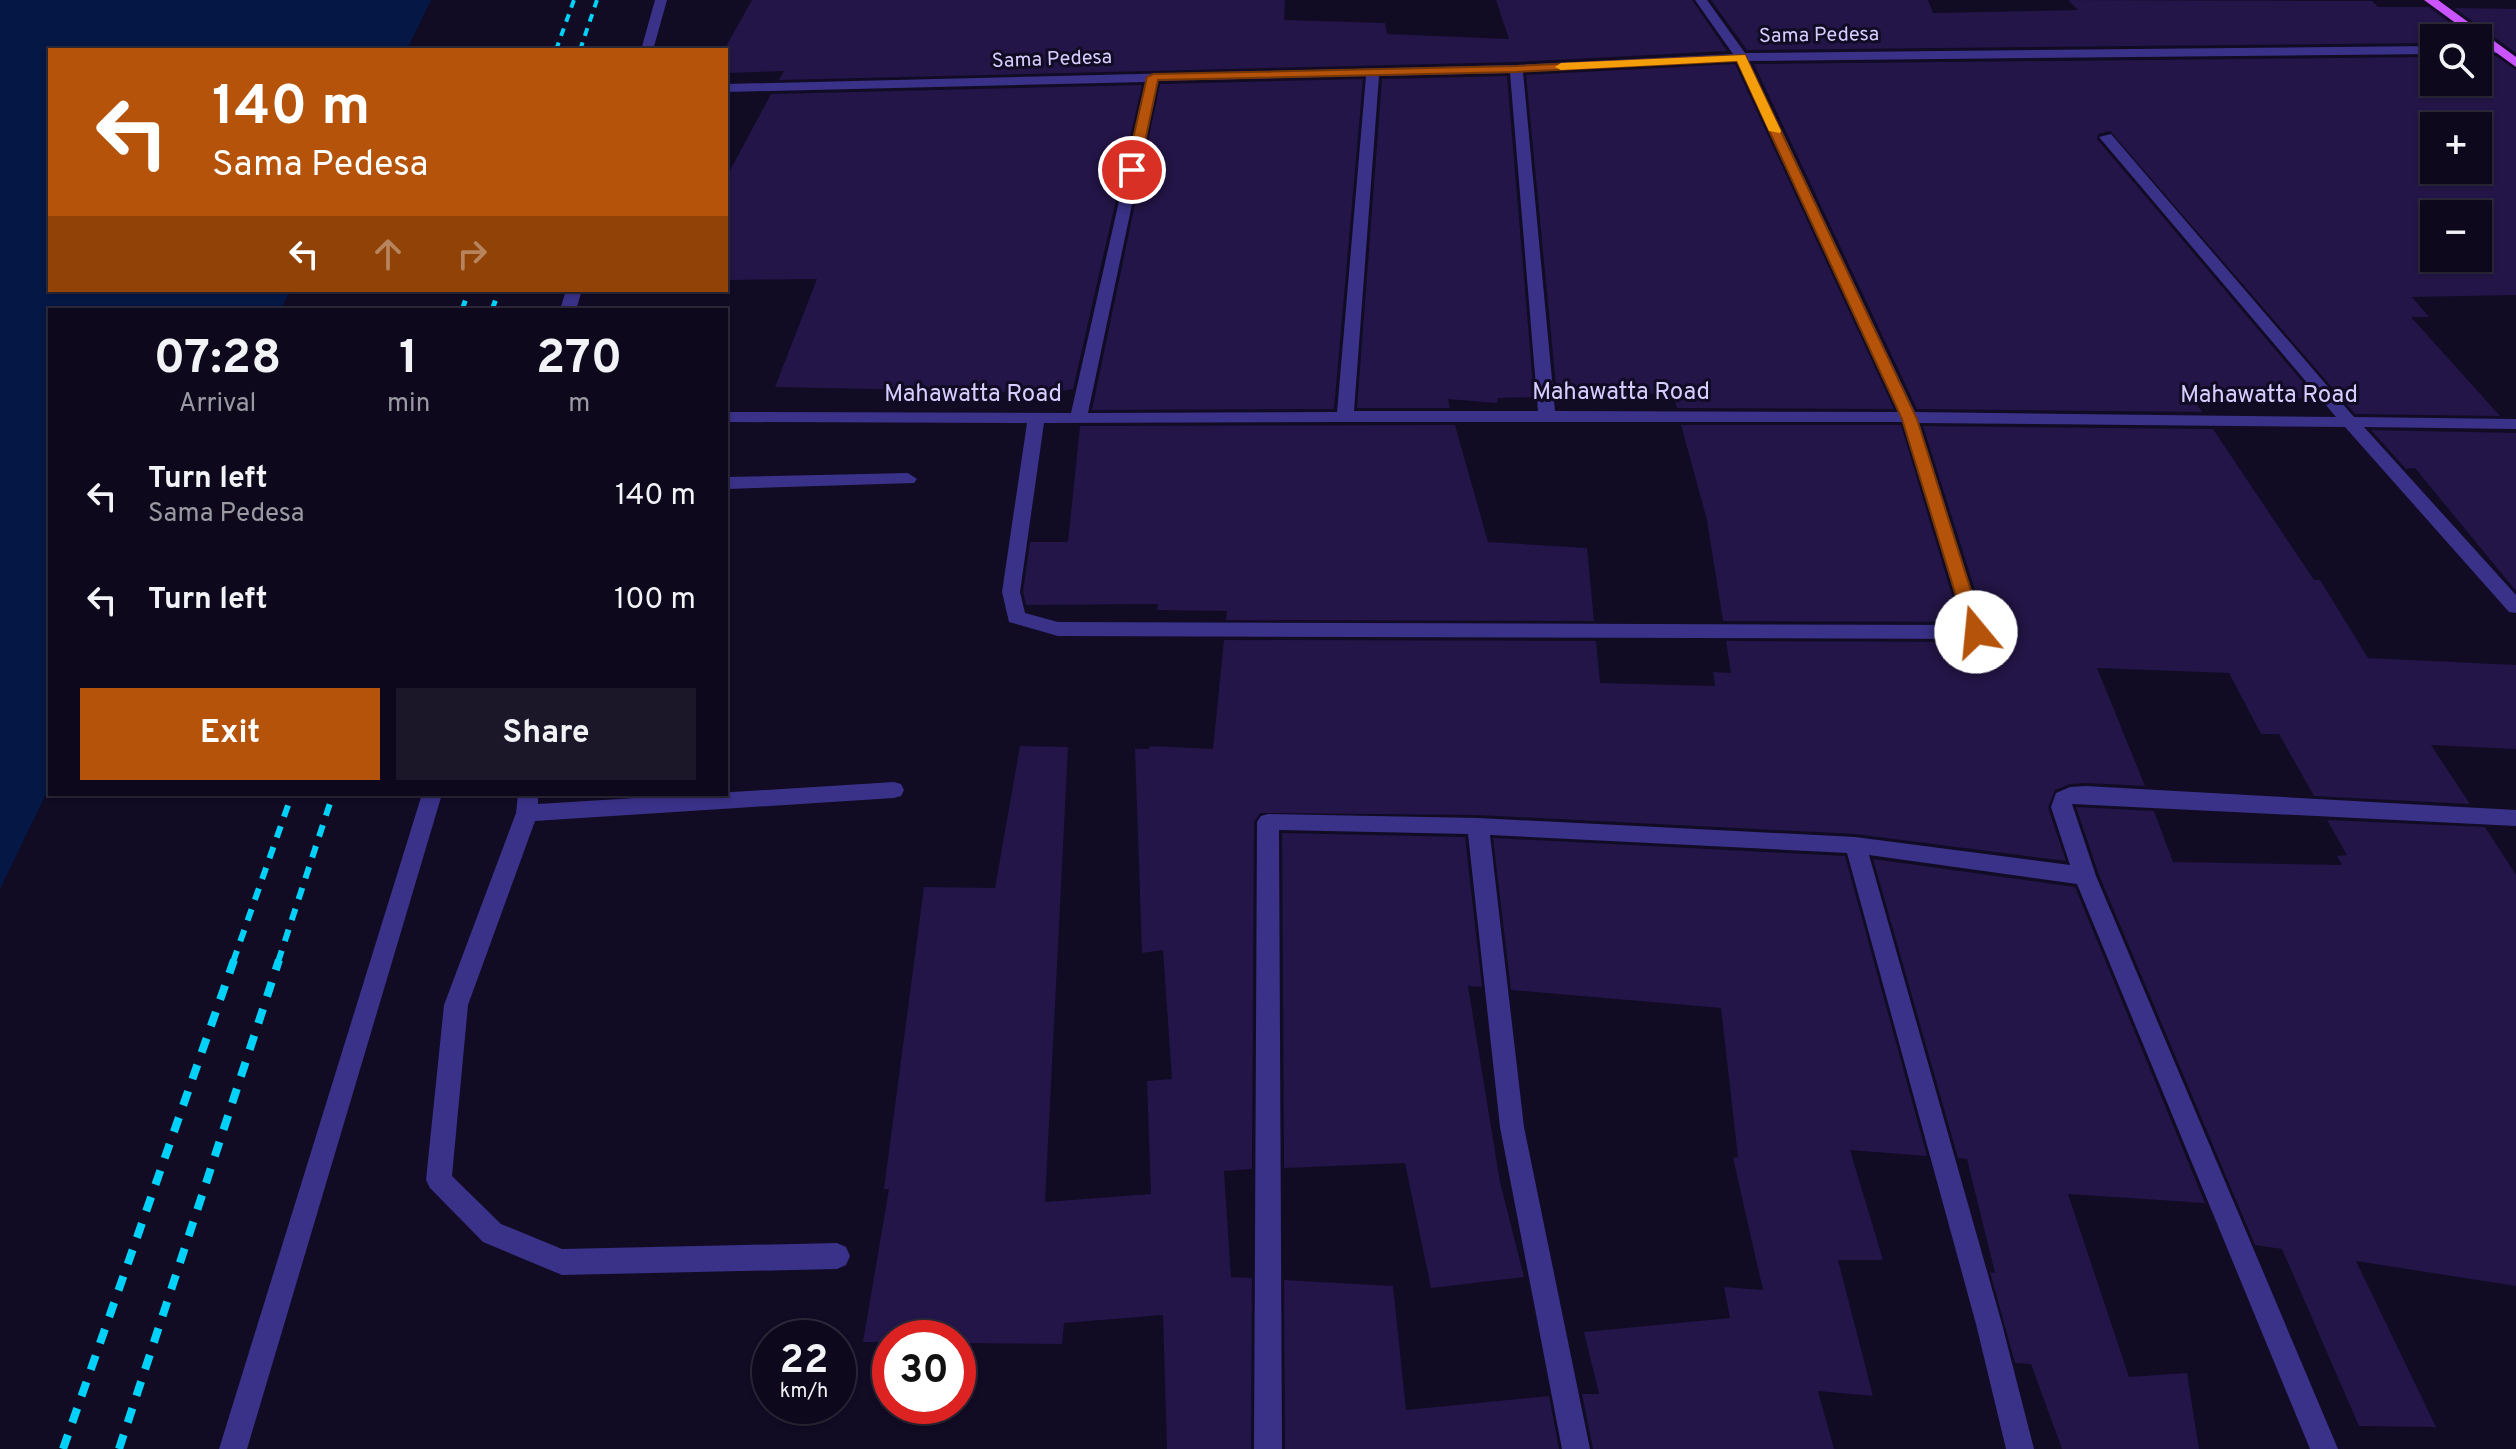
<!DOCTYPE html>
<meta charset="utf-8">
<style>
body{margin:0;font-family:Overpass,sans-serif;background:#1b1628;color:#f1f3f6;height:100vh;display:flex;flex-direction:column;font-size:30px;white-space:nowrap}
*{box-sizing:border-box;margin:0}
p{font-size:26px;color:#9a9aa3}
.icon{flex:none;width:44px;height:44px;fill:none;stroke:currentColor;stroke-width:2;stroke-linecap:round;stroke-linejoin:round}
.map{position:relative;flex:1;overflow:hidden}
.panel{position:absolute;left:48px;top:308px;width:680px;height:488px;display:flex;flex-direction:column;background:#0d081b;border-radius:0px;box-shadow:0 2px 6px #0004,0 0 0 2px #2d293a}
.panel>*{flex:none}
.banner{position:absolute;left:48px;top:48px;width:680px;height:244px;border-radius:0px;box-shadow:0 2px 6px #0004,0 0 0 2px #2d293a;background:#b45309;color:#fff;overflow:hidden}
.controls{position:absolute;left:2420px;top:24px;display:grid;gap:16px}
.controls a{display:grid;place-items:center;width:72px;height:72px;border-radius:0px;background:#0d081b;box-shadow:0 2px 6px #0004,0 0 0 2px #2d293a;font-size:40px}
.speed{position:absolute;left:752px;top:1320px;display:flex;gap:16px;font-size:40px;font-weight:700;text-align:center}
.speed>*{display:grid;place-content:center;width:104px;height:104px;border-radius:50%;background:#0d081b;box-shadow:0 2px 6px #0004,0 0 0 2px #2d293a;line-height:1}
.speed small{font-size:20px;font-weight:400}
.speed .limit{border:12px solid #d22;background:#fff;color:#111}
.pin{position:absolute;display:grid;place-items:center;width:68px;height:68px;color:#fff;margin:-34px;border:4px solid #fff;border-radius:50%;box-shadow:0 2px 8px #0007}
.me{position:absolute;width:88px;margin:-44px;rotate:343deg;stroke-linejoin:round;filter:drop-shadow(0 0 6px #0008)}
.turn{display:flex;align-items:center;gap:28px;height:168px;padding:0 32px;font-size:36px}
.turn .icon{width:104px;height:104px;stroke-width:2.5}
.turn b{display:block;font-size:56px;line-height:68px}
.lanes{display:flex;align-items:center;height:76px;padding:0 32px;background:#0003;justify-content:center;gap:40px;direction:ltr}
.lanes .off{opacity:.35}
.eta{display:flex;justify-content:space-evenly;align-items:center;height:136px;text-align:center}
.eta b{font-size:48px;font-weight:700;line-height:56px}
.button{display:flex;gap:16px;margin-top:auto;padding:16px 32px}
.button a{flex:1;height:92px;border-radius:0px;background:#b45309;color:#fff;font-size:32px;font-weight:700;line-height:92px;text-align:center}
.button a+a{background:#1b1628;color:#f1f3f6}
ul{padding:0;list-style:none}
li{display:flex;align-items:center;gap:24px;height:104px;padding:0 32px}
li div{flex:1}
li b{display:block;font-size:30px}
li em{font-style:normal}
.map>svg:first-child{display:block}
.water{fill:#041745}
.building{fill:#231547;fill-rule:evenodd}
.lines{fill:none;stroke-linecap:round;stroke-linejoin:round}
.minor{fill:#3a3188;fill-rule:evenodd}
.major{fill:#ca55ff;fill-rule:evenodd}
.rail-far3{stroke:#00d1f9;stroke-width:4;stroke-dasharray:8 7;stroke-linecap:butt}
.rail-far2{stroke:#00d1f9;stroke-width:5;stroke-dasharray:10 8;stroke-linecap:butt}
.rail-far1{stroke:#00d1f9;stroke-width:6;stroke-dasharray:12 10;stroke-linecap:butt}
.rail{stroke:#00d1f9;stroke-width:8;stroke-dasharray:15 13;stroke-linecap:butt}
.route{fill:#b45309;stroke:#753606;stroke-width:2}
.slow{fill:#f59e0b}
.labels{text-anchor:middle;dominant-baseline:central;stroke-width:6;stroke-linejoin:round;paint-order:stroke}
.far-street-label{font-size:20px;fill:#d7ceff;stroke:#110b24}
.street-label{font-size:24px;fill:#d7ceff;stroke:#110b24}
</style>
<div class="map">
<svg width="2516" height="1449" viewBox="0 0 2516 1449">
<rect width="100%" height="100%" fill="#110b24"/>
<path class="water" d="M 0,0 L 431,0 L 407,50 L 50,50 L 50,290 L 290,290 L 281,310 L 50,310 L 50,786 L 0,889 Z"/>
<g class="building">
<path d="M 752,0 L 1285,0 L 1284,20 L 1385,23 L 1387,34 L 1509,39 L 1496,0 L 1692,0 L 1727,51 L 1516,62 L 779,80 L 784,71 L 726,73 L 724,50 Z"/>
<path d="M 1711,0 L 1928,0 L 1933,13 L 2078,10 L 2068,0 L 2372,1 L 2378,7 L 2429,7 L 2471,38 L 2434,38 L 2434,43 L 1747,50 Z"/>
<path d="M 2454,8 L 2516,9 L 2516,53 Z"/>
<path d="M 2496,56 L 2516,70 L 2516,295 L 2412,297 L 2429,317 L 2411,317 L 2500,416 L 2355,414 L 2110,131 L 2098,134 L 2097,139 L 2317,399 L 2191,395 L 2202,412 L 1917,409 L 1754,64 L 2434,57 L 2434,82 L 2478,82 L 2478,57 ZM 2434,126 L 2478,126 L 2478,170 L 2434,170 ZM 2434,214 L 2478,214 L 2478,258 L 2434,258 Z"/>
<path d="M 1735,64 L 1894,409 L 1677,408 L 1673,393 L 1557,396 L 1526,75 Z"/>
<path d="M 1507,76 L 1534,397 L 1498,398 L 1497,403 L 1448,399 L 1450,408 L 1357,408 L 1382,79 Z"/>
<path d="M 1363,79 L 1334,409 L 1092,410 L 1160,84 Z"/>
<path d="M 1142,85 L 1073,389 L 1019,398 L 1018,392 L 775,387 L 817,279 L 726,280 L 726,178 L 771,94 Z"/>
<path d="M 1455,425 L 1488,542 L 1587,548 L 1594,621 L 1226,620 L 1227,611 L 1157,610 L 1158,604 L 1026,605 L 1023,592 L 1030,542 L 1068,542 L 1080,426 Z"/>
<path d="M 1681,425 L 1901,425 L 1960,622 L 1723,621 L 1707,520 Z"/>
<path d="M 1923,426 L 2213,429 L 2314,580 L 2320,580 L 2368,658 L 2516,665 L 2516,749 L 2431,745 L 2470,804 L 2314,796 L 2279,734 L 2261,734 L 2229,673 L 2097,668 L 2145,786 L 2086,783 L 2070,784 L 2055,790 L 2048,808 L 2066,861 L 1855,834 L 1478,815 L 1260,813 L 1254,822 L 1252,1169 L 1224,1171 L 1231,1277 L 1252,1278 L 1251,1449 L 1167,1449 L 1163,1315 L 1064,1323 L 1062,1344 L 958,1343 L 958,1338 L 890,1338 L 890,1342 L 863,1342 L 889,1189 L 884,1189 L 924,887 L 995,888 L 1020,746 L 1068,747 L 1045,1202 L 1151,1194 L 1147,1081 L 1172,1079 L 1163,950 L 1142,953 L 1135,749 L 1149,749 L 1150,746 L 1213,749 L 1224,640 L 1596,641 L 1600,683 L 1715,686 L 1713,672 L 1731,673 L 1726,641 L 1976,642 L 1988,631 Z"/>
<path d="M 2371,430 L 2516,433 L 2516,591 L 2415,468 L 2406,469 Z"/>
<path d="M 2076,807 L 2154,811 L 2173,862 L 2342,865 L 2337,856 L 2347,855 L 2327,820 L 2485,827 L 2516,875 L 2516,1286 L 2356,1261 L 2436,1427 L 2359,1426 L 2282,1249 L 2255,1245 L 2099,875 Z"/>
<path d="M 1282,833 L 1465,837 L 1482,987 L 1468,986 L 1500,1182 L 1524,1277 L 1431,1288 L 1405,1163 L 1284,1168 Z"/>
<path d="M 1493,838 L 1845,856 L 1927,1156 L 1850,1150 L 1883,1260 L 1838,1260 L 1873,1396 L 1818,1391 L 1834,1449 L 1593,1449 L 1582,1394 L 1599,1394 L 1584,1332 L 1730,1318 L 1724,1287 L 1763,1290 L 1733,1158 L 1738,1157 L 1721,1008 L 1511,990 Z"/>
<path d="M 1873,859 L 2075,887 L 2205,1203 L 2068,1194 L 2129,1377 L 2187,1373 L 2199,1449 L 2062,1449 L 2031,1364 L 2015,1363 L 1990,1272 L 1995,1273 L 1967,1159 L 1958,1158 Z"/>
<path d="M 1284,1280 L 1393,1286 L 1406,1410 L 1549,1396 L 1559,1449 L 1285,1449 Z"/>
</g>
<g class="lines">
<g class="minor">
<path d="M 655,0 L 667,0 L 653,50 L 641,50 Z"/>
<path d="M 1695,0 L 1707,0 L 1745,53 L 2434,46 L 2434,54 L 1749,61 L 1915,412 L 2336,417 L 2099,137 L 2111,134 L 2354,417 L 2516,419 L 2516,429 L 2364,427 L 2516,595 L 2516,613 L 2509,612 L 2345,427 L 1919,423 L 1985,632 L 1976,639 L 1058,636 L 1009,622 L 1002,592 L 1027,423 L 726,422 L 726,412 L 1071,413 L 1146,82 L 726,92 L 726,84 L 1516,65 L 1733,54 ZM 1737,61 L 1899,412 L 1555,411 L 1523,72 ZM 1510,73 L 1538,411 L 1354,411 L 1379,76 ZM 1366,76 L 1337,412 L 1088,413 L 1158,81 ZM 1339,422 L 1903,422 L 1964,625 L 1058,622 L 1025,613 L 1020,592 L 1044,423 Z"/>
<path d="M 2478,46 L 2497,45 L 2503,49 L 2497,53 L 2478,54 Z"/>
<path d="M 566,290 L 582,290 L 576,310 L 560,310 Z"/>
<path d="M 908,473 L 917,479 L 914,483 L 726,489 L 726,477 Z"/>
<path d="M 894,782 L 901,784 L 904,790 L 901,796 L 894,798 L 535,821 L 468,1005 L 452,1176 L 501,1224 L 562,1249 L 837,1243 L 846,1247 L 850,1256 L 846,1265 L 837,1269 L 562,1275 L 483,1242 L 430,1188 L 426,1180 L 444,1005 L 516,813 L 518,794 L 538,794 L 538,804 Z"/>
<path d="M 2086,786 L 2516,810 L 2516,826 L 2072,804 L 2096,876 L 2338,1449 L 2310,1449 L 2077,884 L 1869,855 L 2002,1324 L 2034,1449 L 2006,1449 L 1976,1324 L 1847,853 L 1490,835 L 1524,1127 L 1590,1449 L 1562,1449 L 1500,1127 L 1468,834 L 1279,830 L 1282,1449 L 1254,1449 L 1257,822 L 1261,816 L 1268,814 L 1478,818 L 1855,837 L 2070,865 L 2051,807 L 2056,793 L 2070,787 Z"/>
<path d="M 422,794 L 442,794 L 247,1449 L 219,1449 Z"/>
</g>
<path class="major" d="M 2424,0 L 2438,0 L 2516,57 L 2516,67 Z"/>
<g class="rail-far3">
<path d="M 556,50 L 574,0"/>
<path d="M 580,50 L 597,0"/>
</g>
<g class="rail-far2">
<path d="M 462,310 L 469,290"/>
<path d="M 492,310 L 499,290"/>
</g>
<g class="rail-far1">
<path d="M 233,962 L 292,794"/>
<path d="M 278,962 L 333,794"/>
</g>
<g class="rail">
<path d="M 63,1449 L 234,960"/>
<path d="M 119,1449 L 279,960"/>
</g>
</g>
<path class="route" d="M 1745,55 L 1917,419 L 1984,632 L 1982,636 L 1976,638 L 1967,632 L 1902,419 L 1737,61 L 1516,72 L 1158,80 L 1139,170 L 1132,174 L 1126,170 L 1147,77 L 1153,74 L 1516,66 Z"/>
<path class="slow" d="M 1745,55 L 1781,131 L 1780,133 L 1769,131 L 1737,61 L 1561,70 L 1555,67 L 1561,63 Z"/>
<g class="labels">
<g class="far-street-label">
<text transform="translate(1819 36) rotate(-1)">Sama Pedesa</text>
<text transform="translate(1052 60) rotate(-2)">Sama Pedesa</text>
</g>
<g class="street-label">
<text x="1621" y="393">Mahawatta Road</text>
<text x="973" y="395">Mahawatta Road</text>
<text x="2269" y="396">Mahawatta Road</text>
</g>
</g>
</svg>
<div class="controls">
<a><svg class="icon" aria-label="search" viewBox="0 0 24 24"><circle cx="10" cy="10" r="6"/><path d="M15 15l6 6"/></svg></a>
<a>+</a>
<a>−</a>
</div>
<div class="speed"><div>22<small>km/h</small></div><div class="limit">30</div></div>
<div class="pin" style="left:1132px;top:170px;background:#d93025"><svg class="icon" aria-label="arrive" viewBox="0 0 24 24"><path d="M6 21V4h12l-3 4 3 4H6"/></svg></div>
<svg class="me" style="left:1976px;top:632px" viewBox="-20 -20 40 40"><circle r="19" fill="#fff"/><path d="M0-13L10 11 0 6-10 11z" fill="#b45309"/></svg>
<div class="banner">
<div class="turn"><svg class="icon" aria-label="left" viewBox="0 0 24 24"><path d="M17 20v-9H6M10 6l-5 5 5 5"/></svg><div><b>140 m</b>Sama Pedesa</div></div>
<div class="lanes"><svg class="icon" aria-label="left" viewBox="0 0 24 24"><path d="M17 20v-9H6M10 6l-5 5 5 5"/></svg><svg class="icon off" aria-label="ahead" viewBox="0 0 24 24"><path d="M12 20V5M6 11l6-6 6 6"/></svg><svg class="icon off" aria-label="right" viewBox="0 0 24 24"><path d="M7 20v-9h11M14 6l5 5-5 5"/></svg></div>
</div>
<section class="panel">
<div class="eta">
<div><b>07:28</b><p>Arrival</p></div>
<div><b>1</b><p>min</p></div>
<div><b>270</b><p>m</p></div>
</div>
<ul>
<li><svg class="icon" aria-label="left" viewBox="0 0 24 24"><path d="M17 20v-9H6M10 6l-5 5 5 5"/></svg><div><b>Turn left</b><p>Sama Pedesa</p></div><em>140 m</em></li>
<li><svg class="icon" aria-label="left" viewBox="0 0 24 24"><path d="M17 20v-9H6M10 6l-5 5 5 5"/></svg><div><b>Turn left</b></div><em>100 m</em></li>
</ul>
<div class="button"><a>Exit</a><a>Share</a></div>
</section>
</div>
